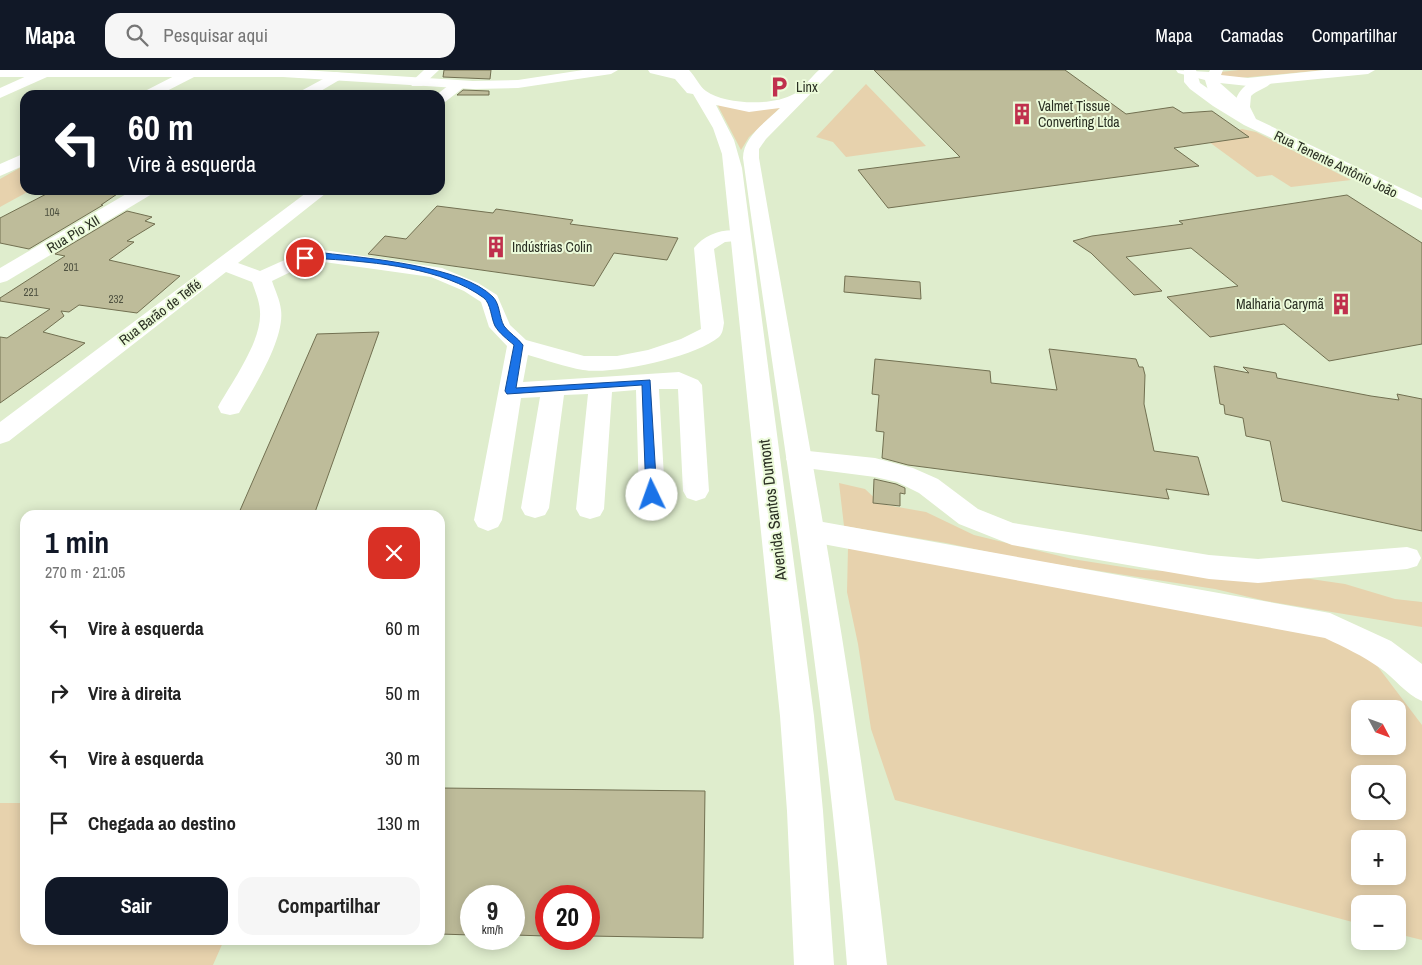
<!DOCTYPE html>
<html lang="pt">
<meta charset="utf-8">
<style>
body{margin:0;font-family:"Archivo Narrow",sans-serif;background:#f6f6f6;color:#222;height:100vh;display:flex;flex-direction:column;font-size:19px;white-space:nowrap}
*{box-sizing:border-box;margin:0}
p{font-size:16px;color:#767676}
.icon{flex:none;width:28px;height:28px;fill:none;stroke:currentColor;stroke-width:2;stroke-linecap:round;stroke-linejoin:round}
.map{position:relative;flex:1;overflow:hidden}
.details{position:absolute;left:20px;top:440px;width:425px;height:435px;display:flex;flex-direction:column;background:#fff;border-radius:15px;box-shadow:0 2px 12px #0003}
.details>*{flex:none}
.guide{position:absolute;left:20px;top:20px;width:425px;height:105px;border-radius:15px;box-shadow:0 2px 12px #0003;background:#111827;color:#fff;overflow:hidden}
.needle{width:32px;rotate:131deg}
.controls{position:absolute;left:1351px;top:630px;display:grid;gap:10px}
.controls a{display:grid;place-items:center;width:55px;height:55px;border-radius:10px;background:#fff;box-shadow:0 2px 12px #0003;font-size:25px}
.speed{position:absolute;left:460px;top:815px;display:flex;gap:10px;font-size:25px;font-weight:700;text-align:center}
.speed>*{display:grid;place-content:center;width:65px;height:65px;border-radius:50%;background:#fff;box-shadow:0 2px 12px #0003;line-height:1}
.speed small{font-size:12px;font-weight:400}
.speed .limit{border:8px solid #d22;background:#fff;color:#111}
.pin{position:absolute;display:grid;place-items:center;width:42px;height:42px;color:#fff;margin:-21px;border:2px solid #fff;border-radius:50%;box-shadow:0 1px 5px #0007}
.me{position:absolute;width:55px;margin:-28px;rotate:357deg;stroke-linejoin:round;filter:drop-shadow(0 0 4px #0008)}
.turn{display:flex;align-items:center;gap:18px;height:105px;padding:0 25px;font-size:22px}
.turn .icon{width:65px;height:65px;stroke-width:2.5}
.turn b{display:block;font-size:35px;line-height:42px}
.round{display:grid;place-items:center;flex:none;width:52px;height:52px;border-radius:15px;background:#f6f6f6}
.overview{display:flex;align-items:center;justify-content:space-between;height:85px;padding:0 25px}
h1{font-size:30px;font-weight:700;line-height:38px;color:#111827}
.button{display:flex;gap:10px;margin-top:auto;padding:10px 25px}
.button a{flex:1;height:58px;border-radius:15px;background:#111827;color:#fff;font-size:20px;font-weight:700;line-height:58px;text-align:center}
.button a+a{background:#f6f6f6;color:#222}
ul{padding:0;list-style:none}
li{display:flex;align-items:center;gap:15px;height:65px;padding:0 25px}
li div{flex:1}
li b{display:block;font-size:19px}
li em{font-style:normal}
header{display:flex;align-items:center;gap:30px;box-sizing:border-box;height:70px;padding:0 25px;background:#111827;color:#fff}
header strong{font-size:24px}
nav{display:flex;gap:28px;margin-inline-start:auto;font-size:18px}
.search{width:350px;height:45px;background:#f6f6f6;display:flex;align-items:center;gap:12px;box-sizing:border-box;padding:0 18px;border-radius:15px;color:#767676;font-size:19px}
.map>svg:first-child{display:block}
.green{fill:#e7d2ad;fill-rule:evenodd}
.building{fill:#bebc9a;stroke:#727051}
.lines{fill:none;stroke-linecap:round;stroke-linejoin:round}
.minor{fill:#fff;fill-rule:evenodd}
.major{fill:#fff;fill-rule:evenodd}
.route{fill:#1a73e8;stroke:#114b97}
.labels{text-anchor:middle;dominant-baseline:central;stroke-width:4;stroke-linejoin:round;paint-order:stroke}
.far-number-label{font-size:11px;fill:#4f5241}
.far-poi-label{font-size:14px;fill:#2a2f23;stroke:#ecfbda;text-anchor:start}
.far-street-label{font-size:14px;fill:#2a2f23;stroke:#ecfbda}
.street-label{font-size:16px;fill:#2a2f23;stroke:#ecfbda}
</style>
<header>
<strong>Mapa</strong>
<div class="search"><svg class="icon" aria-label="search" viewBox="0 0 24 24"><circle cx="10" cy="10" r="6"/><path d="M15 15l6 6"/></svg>Pesquisar aqui</div>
<nav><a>Mapa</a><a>Camadas</a><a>Compartilhar</a></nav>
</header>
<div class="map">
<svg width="1422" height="895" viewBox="0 0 1422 895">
<rect width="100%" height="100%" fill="#dfedcd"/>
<g class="green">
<path d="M 1239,0 L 1324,0 L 1240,8 L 1220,6 L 1220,2 Z"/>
<path d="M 866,14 L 926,76 L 846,87 L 833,72 L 816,67 Z"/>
<path d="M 717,34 L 780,38 L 749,67 L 741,80 Z"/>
<path d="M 1242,59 L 1256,62 L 1351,110 L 1291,117 L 1272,105 L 1257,107 L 1205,69 Z"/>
<path d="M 25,95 L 25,120 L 31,120 L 0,137 L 0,109 Z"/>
<path d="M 839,413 L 865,419 L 881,434 L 926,442 L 974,465 L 1072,489 L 1142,500 L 1290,506 L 1345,514 L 1395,529 L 1422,532 L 1422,557 L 1266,531 L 1215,519 L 1022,489 L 946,473 L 844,456 Z"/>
<path d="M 848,478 L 1276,554 L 1341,571 L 1366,581 L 1422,655 L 1422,870 L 1398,864 L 1398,834 L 1360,834 L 1360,854 L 895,730 L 871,659 L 858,574 L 847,522 ZM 1360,639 L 1398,639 L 1398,676 L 1360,676 ZM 1360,704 L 1398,704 L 1398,741 L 1360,741 ZM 1360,769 L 1398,769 L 1398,806 L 1360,806 Z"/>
<path d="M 0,733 L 25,733 L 25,870 L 224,870 L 213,895 L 0,895 Z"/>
</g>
<g class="building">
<path d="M 444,0 L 491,0 L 490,9 L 443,7 Z"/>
<path d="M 874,0 L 1065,0 L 1126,44 L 1173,37 L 1183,43 L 1212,41 L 1249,67 L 1174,78 L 1199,96 L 888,138 L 858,100 L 960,87 Z"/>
<path d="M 463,20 L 489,21 L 489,25 L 457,25 Z"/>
<path d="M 54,120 L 123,120 L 101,135 L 103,135 L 29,179 L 0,173 L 0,148 Z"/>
<path d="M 1347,125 L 1422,173 L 1422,274 L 1329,291 L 1284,254 L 1210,267 L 1167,227 L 1238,216 L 1191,178 L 1126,187 L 1162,221 L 1134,225 L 1091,183 L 1073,171 L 1092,166 L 1183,154 L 1179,151 Z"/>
<path d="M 437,136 L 493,143 L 496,139 L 573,150 L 570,154 L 678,168 L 667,190 L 614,183 L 594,216 L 368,184 L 385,166 L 406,169 Z"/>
<path d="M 127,141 L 152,147 L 145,151 L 155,154 L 127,171 L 134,172 L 109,190 L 180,206 L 137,243 L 79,235 L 69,242 L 61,241 L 64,246 L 43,262 L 85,273 L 0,333 L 0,267 L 7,268 L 50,239 L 0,231 L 0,228 L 65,186 L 55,184 Z"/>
<path d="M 845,206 L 920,212 L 921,229 L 844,222 Z"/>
<path d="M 379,262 L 314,445 L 238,445 L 317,264 Z"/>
<path d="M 1049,279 L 1136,289 L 1139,297 L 1143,297 L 1145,305 L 1144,334 L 1154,381 L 1198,387 L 1209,425 L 1166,419 L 1169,429 L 908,395 L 882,388 L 884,362 L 876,361 L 879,325 L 872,324 L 875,289 L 990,301 L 991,313 L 1057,320 Z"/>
<path d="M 1214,296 L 1249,303 L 1243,297 L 1276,303 L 1277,308 L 1371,326 L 1399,330 L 1397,324 L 1422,329 L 1422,461 L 1282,431 L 1270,371 L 1246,366 L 1243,348 L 1225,344 L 1224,335 L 1220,334 Z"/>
<path d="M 874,409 L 896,414 L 905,418 L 905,424 L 900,423 L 900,436 L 873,433 Z"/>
<path d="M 440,718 L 705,721 L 703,868 L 589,866 L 589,826 L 546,826 L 546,866 L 514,865 L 514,826 L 471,826 L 471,865 L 440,864 Z"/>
</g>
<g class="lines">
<g class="minor">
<path d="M 40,0 L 58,0 L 56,3 L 0,28 L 0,18 Z"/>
<path d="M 186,0 L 199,0 L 200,2 L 198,5 L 159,25 L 141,25 L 143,22 Z"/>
<path d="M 424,0 L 439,0 L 422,16 L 412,16 L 410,13 Z"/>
<path d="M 1184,0 L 1196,0 L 1200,13 L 1235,37 C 1234,20 1255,4 1271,8 L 1273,11 C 1268,18 1257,20 1251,26 L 1250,37 L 1256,49 L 1422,128 L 1422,140 L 1244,55 L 1213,36 L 1190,19 L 1184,12 Z"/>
<path d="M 336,2 L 341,3 L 343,6 L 341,9 L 314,25 L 297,25 L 299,22 Z"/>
<path d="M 458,11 L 463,12 L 465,15 L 463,18 L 445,32 L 440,33 L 440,25 L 436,25 L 453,12 Z"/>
<path d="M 25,83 L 25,95 L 0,106 L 0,94 Z"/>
<path d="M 133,120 L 155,120 L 152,124 L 7,211 L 0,213 L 0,198 Z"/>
<path d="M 310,120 L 330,120 L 238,193 L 260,201 L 298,184 L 324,180 L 442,198 L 478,213 L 497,225 L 510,255 L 526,270 L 584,286 L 617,286 L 648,280 L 681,269 L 701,259 L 694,178 C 706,162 728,157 747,162 L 750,166 L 747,170 L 725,172 L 714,179 L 724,253 C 723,258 723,263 719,267 C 695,287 614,305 583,300 C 565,297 546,290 528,285 L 523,312 L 679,302 L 698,310 L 702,315 L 709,421 L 705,428 L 696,431 L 687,428 L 683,421 L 678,319 L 659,319 L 665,425 L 661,432 L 652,435 L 643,432 L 639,425 L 636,320 L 612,322 L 604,439 L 600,446 L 590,449 L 580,446 L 576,439 L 588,324 L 564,325 L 549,438 L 545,445 L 535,448 L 525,445 L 521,438 L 540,327 L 521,328 L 502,450 L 498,457 L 488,461 L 478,457 L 474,450 L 507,276 L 489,257 L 481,232 L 464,221 L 431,207 L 324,192 L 309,193 L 272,211 C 275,220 280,230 281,240 C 285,269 253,319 239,343 L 230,345 L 221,343 L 218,337 C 232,312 262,271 260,242 C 260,232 255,221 252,212 L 226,202 L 9,371 L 0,374 L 0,352 Z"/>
<path d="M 799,380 L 875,388 L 913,398 L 938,409 L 978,439 L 1013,453 L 1209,485 L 1258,489 L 1407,477 L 1417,480 L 1421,488 L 1417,496 L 1407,499 L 1258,513 L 1209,509 L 1012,475 L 959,454 L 919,423 L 897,412 L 875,407 L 790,396 L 786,389 L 790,382 Z"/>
<path d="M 812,450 L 1330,543 L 1391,571 L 1422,594 L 1422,631 C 1405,624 1395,608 1380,598 C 1363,586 1344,577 1325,568 L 812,472 L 802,469 L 798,461 L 802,453 Z"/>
</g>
<g class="major">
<path d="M 0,0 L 303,0 L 473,11 L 518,10 L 583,0 L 618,0 L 611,4 L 518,18 L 473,19 L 283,7 L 0,7 Z"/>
<path d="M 648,0 L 689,0 C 695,6 700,17 706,21 C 726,35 773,36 794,24 C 803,19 811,7 819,0 L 834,0 L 766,69 L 759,79 L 759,88 C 805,357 858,624 887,895 L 847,895 C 826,624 780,357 743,88 C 743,67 766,52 780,38 L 749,42 L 716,35 L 734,70 L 742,98 L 814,646 L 823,741 L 834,895 L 794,895 L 787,741 L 780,646 L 722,84 L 713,58 L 693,24 L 687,23 L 675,9 L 650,3 Z"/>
<path d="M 1176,0 L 1209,2 L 1210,0 L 1223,0 L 1221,5 L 1248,8 L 1325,0 L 1375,0 L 1368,4 L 1248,16 L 1220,13 L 1247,37 L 1250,40 L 1247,43 L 1237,43 L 1208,20 L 1205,10 L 1178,3 Z"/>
</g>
</g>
<path class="route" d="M 324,183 C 366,188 463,196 493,227 C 500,234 499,247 504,256 C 509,263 518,268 523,275 L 516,318 L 650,310 L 657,425 L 656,428 L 648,428 L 646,425 L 642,315 L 507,324 L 505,321 L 514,275 C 508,270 499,263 495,256 C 491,248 491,234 484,228 C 443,198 376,192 326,189 C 318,188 307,193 301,188 L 305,186 Z"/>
<defs>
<g id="parking-bare" transform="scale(1.725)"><path d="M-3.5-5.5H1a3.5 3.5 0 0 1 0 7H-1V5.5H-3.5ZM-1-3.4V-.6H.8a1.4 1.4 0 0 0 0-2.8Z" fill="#c0304d" stroke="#ecfbda" stroke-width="2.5" paint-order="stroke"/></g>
<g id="building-bare" transform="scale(1.725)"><path d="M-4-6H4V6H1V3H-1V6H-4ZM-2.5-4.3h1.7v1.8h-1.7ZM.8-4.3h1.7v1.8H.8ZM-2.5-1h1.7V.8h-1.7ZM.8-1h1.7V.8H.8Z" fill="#c0304d" stroke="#ecfbda" stroke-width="2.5" paint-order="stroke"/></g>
</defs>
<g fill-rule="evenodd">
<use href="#parking-bare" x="779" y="17"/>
<use href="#building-bare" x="1022" y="44"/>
<use href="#building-bare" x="496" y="177"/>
<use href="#building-bare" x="1341" y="234"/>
</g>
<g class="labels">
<g class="far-number-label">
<text x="52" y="142">104</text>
<text x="71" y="197">201</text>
<text x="31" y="222">221</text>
<text x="116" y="229">232</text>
</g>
<g class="far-poi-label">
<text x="796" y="17">Linx</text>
<text x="1038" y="36">Valmet Tissue<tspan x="1038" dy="16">Converting Ltda</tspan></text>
<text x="512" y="177">Indústrias Colin</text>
<text x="1324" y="234" text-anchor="end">Malharia Carymã</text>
</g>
<g class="far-street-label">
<text transform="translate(1336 94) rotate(26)">Rua Tenente Antônio João</text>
<text transform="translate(73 164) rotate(-31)">Rua Pio XII</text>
<text transform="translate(160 242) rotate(-37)">Rua Barão de Teffé</text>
</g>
<g class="street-label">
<text transform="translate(772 440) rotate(-97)">Avenida Santos Dumont</text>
</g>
</g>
</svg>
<div class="controls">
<a><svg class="needle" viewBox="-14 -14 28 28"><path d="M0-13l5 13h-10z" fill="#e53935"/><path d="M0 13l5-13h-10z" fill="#767676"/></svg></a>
<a><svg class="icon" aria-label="search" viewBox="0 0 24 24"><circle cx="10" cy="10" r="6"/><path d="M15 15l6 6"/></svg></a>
<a>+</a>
<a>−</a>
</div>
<div class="speed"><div>9<small>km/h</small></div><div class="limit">20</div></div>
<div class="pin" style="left:305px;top:188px;background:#d93025"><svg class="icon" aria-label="arrive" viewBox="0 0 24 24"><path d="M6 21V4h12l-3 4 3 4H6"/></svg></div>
<svg class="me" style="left:652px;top:425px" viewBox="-20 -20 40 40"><circle r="19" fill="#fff"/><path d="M0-13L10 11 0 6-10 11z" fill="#1a73e8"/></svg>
<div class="guide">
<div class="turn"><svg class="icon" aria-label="left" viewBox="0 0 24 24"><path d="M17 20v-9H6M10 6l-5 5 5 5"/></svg><div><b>60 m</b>Vire à esquerda</div></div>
</div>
<section class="details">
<div class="overview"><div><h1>1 min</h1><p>270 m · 21:05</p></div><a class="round" style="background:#d93025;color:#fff"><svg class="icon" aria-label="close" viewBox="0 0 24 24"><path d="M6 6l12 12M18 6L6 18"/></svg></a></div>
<ul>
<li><svg class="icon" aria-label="left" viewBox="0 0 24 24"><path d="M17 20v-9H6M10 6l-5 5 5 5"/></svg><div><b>Vire à esquerda</b></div><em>60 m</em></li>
<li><svg class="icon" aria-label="right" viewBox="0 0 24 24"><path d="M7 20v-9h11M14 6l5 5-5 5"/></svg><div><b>Vire à direita</b></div><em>50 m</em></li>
<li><svg class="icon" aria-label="left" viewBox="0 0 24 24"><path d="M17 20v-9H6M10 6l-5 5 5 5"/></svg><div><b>Vire à esquerda</b></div><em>30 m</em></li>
<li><svg class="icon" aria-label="arrive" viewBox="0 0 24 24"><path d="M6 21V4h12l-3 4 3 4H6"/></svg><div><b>Chegada ao destino</b></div><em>130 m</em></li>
</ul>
<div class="button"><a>Sair</a><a>Compartilhar</a></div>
</section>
</div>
